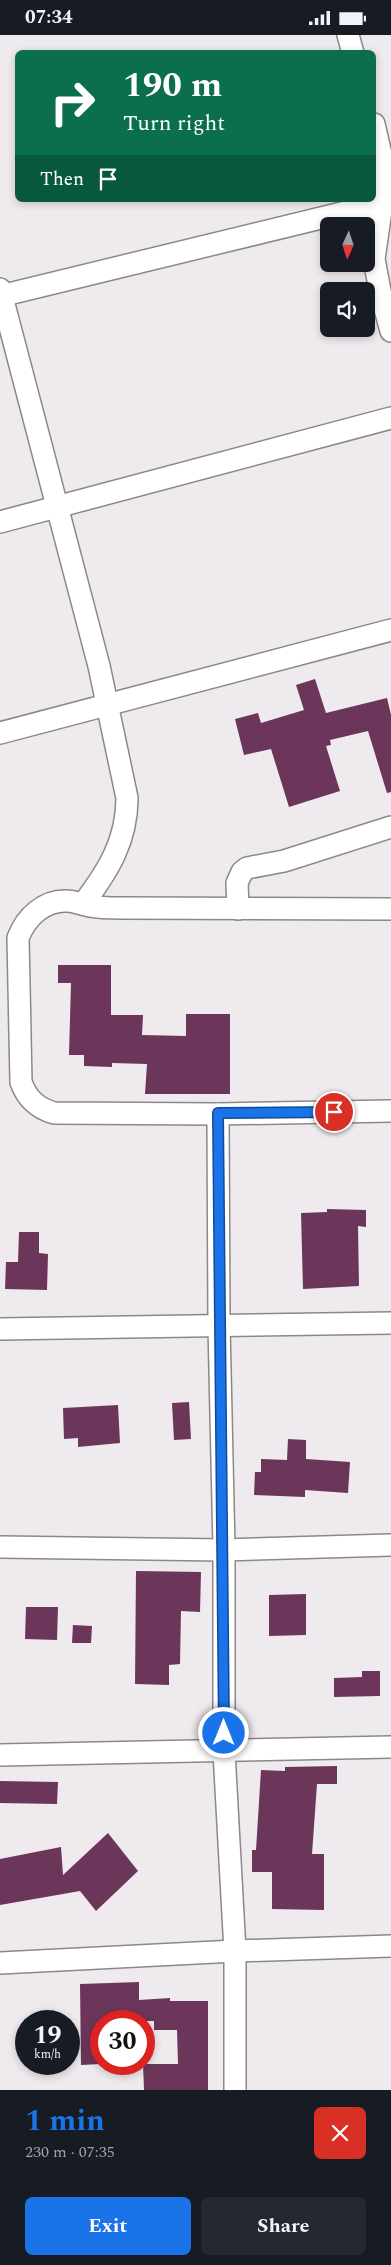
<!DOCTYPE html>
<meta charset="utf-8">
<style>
body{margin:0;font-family:Spectral,serif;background:#242831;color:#f1f3f6;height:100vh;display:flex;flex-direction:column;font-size:19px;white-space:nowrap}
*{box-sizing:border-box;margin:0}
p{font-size:16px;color:#9ea1a6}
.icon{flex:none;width:28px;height:28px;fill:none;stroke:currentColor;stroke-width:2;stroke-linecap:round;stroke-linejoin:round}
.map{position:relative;height:2055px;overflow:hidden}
.details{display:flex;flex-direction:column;background:#171b24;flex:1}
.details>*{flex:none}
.top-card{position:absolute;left:15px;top:15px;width:361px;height:152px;border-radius:8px;box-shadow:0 2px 8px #0003;background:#0b6e4f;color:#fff;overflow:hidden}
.needle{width:32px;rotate:183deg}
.tools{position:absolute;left:320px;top:182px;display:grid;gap:10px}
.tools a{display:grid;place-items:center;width:55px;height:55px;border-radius:8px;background:#171b24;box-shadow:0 2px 8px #0003;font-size:25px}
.speed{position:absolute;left:15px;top:1975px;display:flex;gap:10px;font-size:25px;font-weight:700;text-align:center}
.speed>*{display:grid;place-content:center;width:65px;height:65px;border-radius:50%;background:#171b24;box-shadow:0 2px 8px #0003;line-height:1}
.speed small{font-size:12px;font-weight:400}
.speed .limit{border:8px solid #d22;background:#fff;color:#111}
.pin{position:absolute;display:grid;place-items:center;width:42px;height:42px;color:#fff;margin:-21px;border:2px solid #fff;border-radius:50%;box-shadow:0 1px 5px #0007}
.me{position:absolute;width:55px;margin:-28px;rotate:0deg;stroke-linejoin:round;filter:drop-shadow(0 0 4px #0008)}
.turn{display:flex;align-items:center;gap:18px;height:105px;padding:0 25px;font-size:22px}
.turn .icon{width:65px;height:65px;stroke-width:2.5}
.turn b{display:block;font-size:35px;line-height:42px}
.then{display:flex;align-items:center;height:48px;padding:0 25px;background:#0003;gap:10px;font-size:19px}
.round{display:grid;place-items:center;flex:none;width:52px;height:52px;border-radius:8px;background:#242831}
.head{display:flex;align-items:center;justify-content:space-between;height:85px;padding:0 25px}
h1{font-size:30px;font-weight:700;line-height:38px;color:#1a73e8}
.button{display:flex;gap:10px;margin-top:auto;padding:10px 25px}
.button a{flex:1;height:58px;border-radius:8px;background:#1a73e8;color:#fff;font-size:20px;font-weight:700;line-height:58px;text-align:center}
.button a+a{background:#242831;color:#f1f3f6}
.status{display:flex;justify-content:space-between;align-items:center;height:35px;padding:0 25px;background:#171b24;direction:ltr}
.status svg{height:14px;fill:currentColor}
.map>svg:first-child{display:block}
.building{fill:#6c365a}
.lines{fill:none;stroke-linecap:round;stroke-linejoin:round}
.street-casing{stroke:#8c888a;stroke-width:24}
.street{stroke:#fff;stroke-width:21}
.route-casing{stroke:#114b97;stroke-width:12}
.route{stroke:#1a73e8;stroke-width:9}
</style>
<div class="status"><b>07:34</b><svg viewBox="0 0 49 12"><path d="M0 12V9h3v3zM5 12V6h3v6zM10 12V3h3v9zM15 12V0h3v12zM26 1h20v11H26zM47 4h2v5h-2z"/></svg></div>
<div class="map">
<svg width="391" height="2055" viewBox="0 0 391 2055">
<rect width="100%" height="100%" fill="#eeeaed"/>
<g class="building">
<path d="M 315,644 L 326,678 L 387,663 L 391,680 L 391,757 L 387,758 L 368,696 L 330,705 L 331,710 L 326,711 L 340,756 L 289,772 L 271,714 L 244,720 L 235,684 L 258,678 L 261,688 L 304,675 L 296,650 Z"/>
<path d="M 58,930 L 111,930 L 111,980 L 143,980 L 142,1000 L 186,1001 L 186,979 L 230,979 L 230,1059 L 145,1059 L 147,1029 L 112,1028 L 112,1032 L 84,1031 L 84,1020 L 69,1020 L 71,948 L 58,948 Z"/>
<path d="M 327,1174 L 366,1175 L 366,1192 L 358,1191 L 359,1251 L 303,1254 L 301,1178 L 327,1177 Z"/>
<path d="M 19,1197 L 39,1197 L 39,1218 L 48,1219 L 47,1255 L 5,1254 L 6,1227 L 18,1227 Z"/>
<path d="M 189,1367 L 191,1404 L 174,1405 L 172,1368 Z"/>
<path d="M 118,1370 L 120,1408 L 78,1412 L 78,1403 L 64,1404 L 63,1373 Z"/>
<path d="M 288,1404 L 306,1405 L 306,1424 L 350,1427 L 348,1458 L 305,1455 L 305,1462 L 254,1460 L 255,1437 L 261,1437 L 261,1424 L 287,1425 Z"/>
<path d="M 136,1536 L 201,1537 L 200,1577 L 181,1576 L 180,1629 L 169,1630 L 169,1650 L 135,1649 Z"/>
<path d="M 306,1559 L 306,1600 L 269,1601 L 269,1560 Z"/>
<path d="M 26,1572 L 58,1572 L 57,1605 L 25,1604 Z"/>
<path d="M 73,1590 L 92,1591 L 91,1608 L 72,1608 Z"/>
<path d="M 362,1636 L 380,1636 L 380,1661 L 334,1662 L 334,1643 L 362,1642 Z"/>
<path d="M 337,1731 L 337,1749 L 317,1749 L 312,1819 L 324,1819 L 324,1875 L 272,1874 L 272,1837 L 252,1837 L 252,1815 L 256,1815 L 261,1735 L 285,1736 L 285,1732 Z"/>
<path d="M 0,1746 L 58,1747 L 57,1769 L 0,1768 Z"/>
<path d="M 108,1798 L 138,1836 L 96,1876 L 80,1856 L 0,1870 L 0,1824 L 61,1812 L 63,1840 Z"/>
<path d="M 139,1947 L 139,1965 L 170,1963 L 170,1966 L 208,1966 L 208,2055 L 144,2055 L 143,2029 L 178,2029 L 177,1995 L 154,1995 L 154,1986 L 101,1986 L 101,2029 L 81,2030 L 80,1949 Z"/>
</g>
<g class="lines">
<g class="street-casing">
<g id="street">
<path d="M 348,0 L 353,18"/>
<path d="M 374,89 L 386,141 L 374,224 L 380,256 L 391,296"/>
<path d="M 0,254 L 99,631 L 127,763 C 127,806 108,836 83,869"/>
<path d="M 0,261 L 391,166"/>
<path d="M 0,487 L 391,383"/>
<path d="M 0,698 L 391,595"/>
<path d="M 238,874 L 237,848 L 242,837 L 247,833 L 284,826 L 391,792"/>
<path d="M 391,874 L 121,873 C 111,873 100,873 90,871 C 82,870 75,866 67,866 C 44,865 26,882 18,903 L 21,1047 C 27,1064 37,1073 54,1078 L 218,1079 L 391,1076"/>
<path d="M 218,1079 L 219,1290 L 224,1515 L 224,1717 L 235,1916 L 235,2055"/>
<path d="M 0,1294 L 391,1288"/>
<path d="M 0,1512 L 224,1515 L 391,1510"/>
<path d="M 0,1720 L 391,1712"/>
<path d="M 0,1928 L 235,1916 L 391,1911"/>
</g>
</g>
<use href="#street" class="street"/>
</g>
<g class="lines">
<g class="route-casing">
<path id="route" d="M 224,1698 L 218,1078 L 334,1077"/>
</g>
<use href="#route" class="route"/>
</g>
</svg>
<div class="tools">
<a><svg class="needle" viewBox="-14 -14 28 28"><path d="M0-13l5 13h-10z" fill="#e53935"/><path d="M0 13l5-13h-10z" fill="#9ea1a6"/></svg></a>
<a><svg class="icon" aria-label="sound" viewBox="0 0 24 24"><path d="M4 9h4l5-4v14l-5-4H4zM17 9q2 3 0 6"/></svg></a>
</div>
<div class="speed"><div>19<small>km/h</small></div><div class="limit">30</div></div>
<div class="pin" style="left:334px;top:1077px;background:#d93025"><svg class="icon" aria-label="arrive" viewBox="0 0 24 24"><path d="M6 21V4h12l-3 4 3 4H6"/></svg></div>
<svg class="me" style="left:224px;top:1698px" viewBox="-20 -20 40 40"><circle r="17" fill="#1a73e8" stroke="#fff" stroke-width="3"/><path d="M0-11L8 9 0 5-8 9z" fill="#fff"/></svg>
<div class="top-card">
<div class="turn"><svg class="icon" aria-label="right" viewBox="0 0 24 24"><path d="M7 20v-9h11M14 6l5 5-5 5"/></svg><div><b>190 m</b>Turn right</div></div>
<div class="then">Then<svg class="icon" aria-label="arrive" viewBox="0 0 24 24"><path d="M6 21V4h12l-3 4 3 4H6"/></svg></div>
</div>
</div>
<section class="details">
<div class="head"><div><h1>1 min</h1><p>230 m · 07:35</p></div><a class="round" style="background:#d93025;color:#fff"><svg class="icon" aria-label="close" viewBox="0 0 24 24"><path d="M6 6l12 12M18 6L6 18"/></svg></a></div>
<div class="button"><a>Exit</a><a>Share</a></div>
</section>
